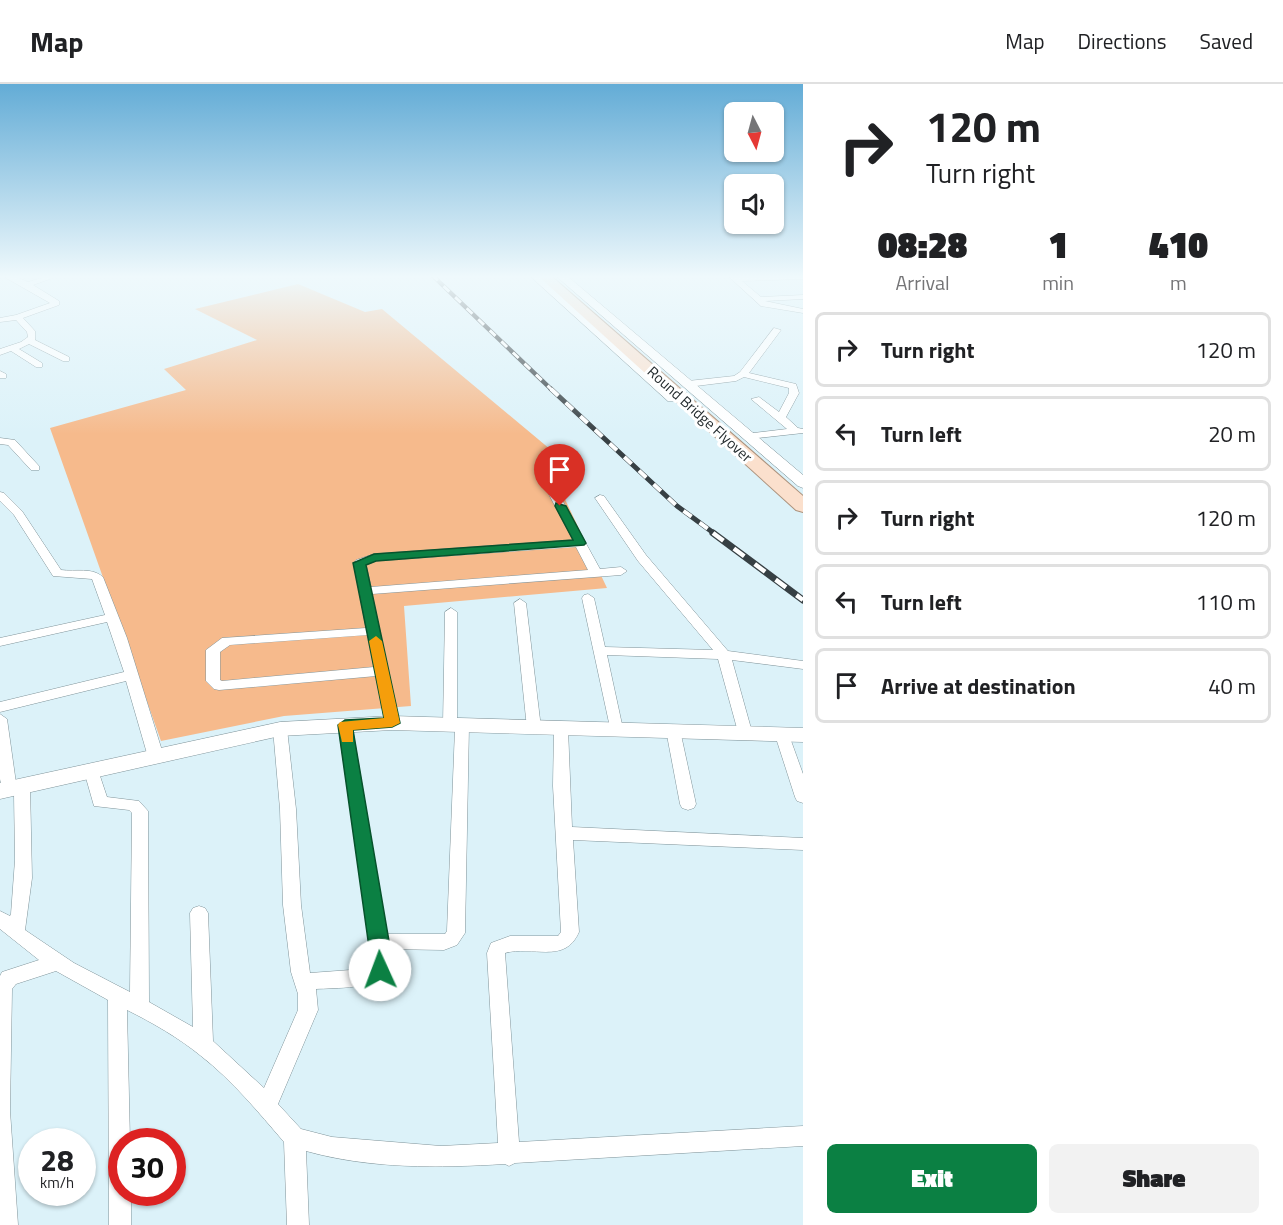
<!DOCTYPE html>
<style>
body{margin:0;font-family:"Titillium Web",sans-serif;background:#f2f2f2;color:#202124;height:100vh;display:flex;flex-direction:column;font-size:22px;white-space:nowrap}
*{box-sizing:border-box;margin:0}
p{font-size:20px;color:#757577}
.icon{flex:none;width:33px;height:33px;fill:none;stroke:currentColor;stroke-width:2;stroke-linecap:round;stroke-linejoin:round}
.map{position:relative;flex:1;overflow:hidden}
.details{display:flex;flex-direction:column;background:#fff;width:480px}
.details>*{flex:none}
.banner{background:#fff;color:#202124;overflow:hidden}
.needle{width:39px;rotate:174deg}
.tools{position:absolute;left:724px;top:18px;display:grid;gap:12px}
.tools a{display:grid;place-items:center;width:60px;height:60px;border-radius:9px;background:#fff;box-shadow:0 2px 4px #0004;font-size:30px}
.speed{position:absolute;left:18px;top:1044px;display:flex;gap:12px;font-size:30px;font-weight:700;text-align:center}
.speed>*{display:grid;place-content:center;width:78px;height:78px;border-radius:50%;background:#fff;box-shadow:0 2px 4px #0004;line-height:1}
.speed small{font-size:15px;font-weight:400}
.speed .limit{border:9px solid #d22;background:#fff;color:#111}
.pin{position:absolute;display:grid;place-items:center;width:51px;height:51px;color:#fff;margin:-62px -26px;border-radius:50% 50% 50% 0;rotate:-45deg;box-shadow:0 0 6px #0007}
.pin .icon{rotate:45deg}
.me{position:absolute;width:66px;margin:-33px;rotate:358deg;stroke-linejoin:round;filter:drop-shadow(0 0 4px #0008)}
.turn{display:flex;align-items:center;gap:21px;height:126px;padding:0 24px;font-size:27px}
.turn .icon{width:78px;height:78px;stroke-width:2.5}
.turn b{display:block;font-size:42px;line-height:51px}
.eta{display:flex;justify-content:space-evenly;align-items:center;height:102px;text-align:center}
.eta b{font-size:36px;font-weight:800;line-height:42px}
.primary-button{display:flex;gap:12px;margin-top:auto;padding:12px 24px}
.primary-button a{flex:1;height:69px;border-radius:9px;background:#0b8043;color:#fff;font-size:24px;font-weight:800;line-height:69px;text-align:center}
.primary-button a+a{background:#f2f2f2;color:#202124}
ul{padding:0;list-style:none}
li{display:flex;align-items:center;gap:18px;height:75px;margin:0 12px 9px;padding:0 12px;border:3px solid #e0e0e0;border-radius:9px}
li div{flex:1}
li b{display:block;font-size:22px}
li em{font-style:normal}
header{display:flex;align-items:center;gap:36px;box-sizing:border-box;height:84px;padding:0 30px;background:#fff;border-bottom:2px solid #e0e0e0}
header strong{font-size:28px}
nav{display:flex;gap:33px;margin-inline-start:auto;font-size:21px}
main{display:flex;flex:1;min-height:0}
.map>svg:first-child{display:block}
.green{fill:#f6ba8c}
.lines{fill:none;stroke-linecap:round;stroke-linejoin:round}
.street-casing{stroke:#80949a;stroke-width:1}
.secondary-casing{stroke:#80949a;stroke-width:1}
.primary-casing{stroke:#ac927d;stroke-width:2}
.street{fill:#fff;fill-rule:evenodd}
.secondary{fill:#fff;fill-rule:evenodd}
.primary{fill:#fbe0cd;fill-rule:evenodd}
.rail-far2-casing{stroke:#374044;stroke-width:4.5}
.rail-far1-casing{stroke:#374044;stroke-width:5}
.rail-casing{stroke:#374044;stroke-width:7}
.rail-far2{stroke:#fff;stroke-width:3;stroke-dasharray:8;stroke-linecap:butt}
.rail-far1{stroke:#fff;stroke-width:4;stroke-dasharray:10;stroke-linecap:butt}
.rail{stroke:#fff;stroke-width:4.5;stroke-dasharray:13;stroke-linecap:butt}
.route{fill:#0b8043;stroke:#07532c;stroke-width:1.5}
.slow{fill:#f59e0b}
.labels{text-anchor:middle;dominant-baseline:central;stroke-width:6;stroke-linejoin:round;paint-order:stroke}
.far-street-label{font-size:15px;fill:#1d2528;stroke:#fff}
</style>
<header>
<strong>Map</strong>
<nav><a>Map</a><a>Directions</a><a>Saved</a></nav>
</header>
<main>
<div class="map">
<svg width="803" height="1141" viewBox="0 0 803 1141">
<rect width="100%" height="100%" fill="#dcf2f9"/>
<path class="green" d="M 298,200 L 365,228 L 382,225 L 575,386 L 555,394 L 607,504 L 404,522 L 411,622 L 284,632 L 161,657 L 50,344 L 186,306 L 164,285 L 257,256 L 195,225 Z"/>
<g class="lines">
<g class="street-casing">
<g id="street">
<path d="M 6,191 L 12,191 L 28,198 L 52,191 L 61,191 L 33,201 L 59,217 L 59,221 L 23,234 L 35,247 L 35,256 L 69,273 L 69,277 L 63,277 L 29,260 L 19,265 L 42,279 L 42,283 L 36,283 L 11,267 L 0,271 L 0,265 L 21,258 L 28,253 L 27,248 L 16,236 L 0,238 L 0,234 L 16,231 L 50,219 L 6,194 Z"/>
<path d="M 727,191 L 736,193 L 803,191 L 803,195 L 742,197 L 761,213 L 803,211 L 803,215 L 765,217 L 803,225 L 803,229 L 761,222 Z"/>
<path d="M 774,244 L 781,246 L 749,289 L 796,300 L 799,309 L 786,333 L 798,344 L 803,345 L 803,349 L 749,355 L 744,352 L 745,350 L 787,345 L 751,315 L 759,313 L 779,328 L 789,309 L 789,304 L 744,293 L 736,297 L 688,303 L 683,300 L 688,297 L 734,292 L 740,288 Z"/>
<path d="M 0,287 L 6,290 L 6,294 L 0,294 Z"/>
<path d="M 0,354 L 15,356 L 39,382 L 39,386 L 31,386 L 8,361 L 0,360 Z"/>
<path d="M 550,400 L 555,403 L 600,485 L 621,483 L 627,487 L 621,491 L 372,510 L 399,639 L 397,642 L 387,642 L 385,639 L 376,592 L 219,606 L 214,605 L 206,597 L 206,566 L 222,554 L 366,544 L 354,479 L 356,476 L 374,470 L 573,456 L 545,403 ZM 576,463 L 588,486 L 371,503 L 366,481 L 376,477 ZM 368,551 L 374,583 L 222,597 L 220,596 L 220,568 L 230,561 Z"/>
<path d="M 0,408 L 4,409 L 22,427 L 61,486 C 76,488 92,483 103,493 L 127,554 L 164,673 L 161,677 L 151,677 L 148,673 L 126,597 L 0,628 L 0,618 L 124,588 L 107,538 L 0,562 L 0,554 L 105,531 L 92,495 L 53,492 L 14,431 L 0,417 Z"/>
<path d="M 600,411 L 604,412 L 646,471 L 728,567 L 803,577 L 803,585 L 732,576 L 752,648 L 750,652 L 740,652 L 738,648 L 718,575 L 607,571 L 623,645 L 621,648 L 611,648 L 582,514 L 584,511 L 588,510 L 594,514 L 605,563 L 713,566 L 638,477 L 595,414 Z"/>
<path d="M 520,515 L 526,519 L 541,644 L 539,647 L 529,647 L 527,644 L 514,519 Z"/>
<path d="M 451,524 L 457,528 L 457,637 L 467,638 L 469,641 L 465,849 L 457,861 L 444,866 L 388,865 C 389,872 391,882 388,888 C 381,905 332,904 316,905 L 318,926 L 278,1020 L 301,1045 L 332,1053 L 441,1062 L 498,1059 L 487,869 L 491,859 L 510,852 L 558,852 L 561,848 L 553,702 L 554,645 L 556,642 L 566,642 L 568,645 L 572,743 L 803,754 L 803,766 L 573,756 L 579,848 C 565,881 532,861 505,869 L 519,1058 L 803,1042 L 803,1062 L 515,1079 L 509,1082 L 505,1080 C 439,1084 370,1085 306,1067 L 309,1141 L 287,1141 L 284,1058 C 258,1028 233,997 201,972 C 179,954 153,939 127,926 L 130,1058 L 122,1058 L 122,1108 L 131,1108 L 131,1141 L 109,1141 L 108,916 L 56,887 L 16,900 L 12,905 L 10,1027 L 18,1141 L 0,1141 L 0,892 L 2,888 L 39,876 L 0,845 L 0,827 L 10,832 L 11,830 L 15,776 L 14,709 L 3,709 L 0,695 L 0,630 L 7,635 L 16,699 L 22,696 L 28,698 L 30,702 L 32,794 L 25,846 L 74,879 L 130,908 L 132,729 L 129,726 L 94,722 L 84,687 L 87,683 L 97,683 L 107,713 L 139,717 L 148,727 L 149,918 L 193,943 L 190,829 L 193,824 L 199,822 L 205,824 L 208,829 L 213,957 L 264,1004 L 298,926 L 298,910 L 291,888 L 283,821 L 280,725 L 273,645 L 275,642 L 285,642 L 287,645 L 296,725 L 301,821 L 310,889 L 364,885 L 371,882 L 370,857 L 338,641 L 340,638 L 350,638 L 352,641 L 387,850 L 445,850 L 447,847 L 455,645 L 445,644 L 443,641 L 445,528 Z"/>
<path d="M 673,641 L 678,643 L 680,646 L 696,720 L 694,724 L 688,726 L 682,724 L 680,720 L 666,646 L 668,643 Z"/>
<path d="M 782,646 L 787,647 L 789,651 L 803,690 L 803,719 L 797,717 L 795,713 L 775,651 L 777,647 Z"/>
</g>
</g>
<g class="secondary-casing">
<g id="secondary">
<path d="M 529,191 L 540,191 L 678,311 L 678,317 L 668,317 Z"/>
<path d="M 555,191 L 566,191 L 803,391 L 803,404 L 798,402 Z"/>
<path d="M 392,632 L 803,644 L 803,658 L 392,646 L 280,652 L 0,715 L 0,699 L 280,638 Z"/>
</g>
</g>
<g class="primary-casing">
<path id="primary" d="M 537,191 L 550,191 L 803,412 L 803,428 L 796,426 Z"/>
</g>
<use href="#street" class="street"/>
<use href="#secondary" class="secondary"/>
<use href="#primary" class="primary"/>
<g class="rail-far2-casing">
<path id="rail-far2" d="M 432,191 L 552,306"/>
</g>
<g class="rail-far1-casing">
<path id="rail-far1" d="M 551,305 L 677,422 L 715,450"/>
</g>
<g class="rail-casing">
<path id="rail" d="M 713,449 L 803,516"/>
</g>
<use href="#rail-far2" class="rail-far2"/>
<use href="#rail-far1" class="rail-far1"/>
<use href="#rail" class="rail"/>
</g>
<linearGradient id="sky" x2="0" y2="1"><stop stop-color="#63acd6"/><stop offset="0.55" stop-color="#eff9fc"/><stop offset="1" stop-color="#eff9fc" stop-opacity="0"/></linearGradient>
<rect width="803" height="350" fill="url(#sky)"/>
<path class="route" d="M 556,419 L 566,422 L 586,459 L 584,461 L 376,477 L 366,481 L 400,639 L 392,643 L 353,646 L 389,857 L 390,886 L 387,892 L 380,894 L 373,892 L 338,641 L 345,636 L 384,634 L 353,479 L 374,470 L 573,456 L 555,422 Z"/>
<path class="slow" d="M 376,552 L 382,557 L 400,639 L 392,643 L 353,646 L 353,658 L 342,658 L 338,641 L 340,638 L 384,634 L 369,557 Z"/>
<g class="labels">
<g class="far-street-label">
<text transform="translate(700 330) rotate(42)">Round Bridge Flyover</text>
</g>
</g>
</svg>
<div class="tools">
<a><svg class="needle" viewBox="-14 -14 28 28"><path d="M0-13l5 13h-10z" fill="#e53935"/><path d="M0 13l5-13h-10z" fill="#757577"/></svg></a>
<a><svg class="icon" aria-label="sound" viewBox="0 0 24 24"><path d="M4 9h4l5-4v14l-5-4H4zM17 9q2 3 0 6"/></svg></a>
</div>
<div class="speed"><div>28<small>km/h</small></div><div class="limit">30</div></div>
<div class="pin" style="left:560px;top:422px;background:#d93025"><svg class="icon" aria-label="arrive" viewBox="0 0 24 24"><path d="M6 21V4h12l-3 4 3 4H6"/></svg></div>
<svg class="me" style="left:380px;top:886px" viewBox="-20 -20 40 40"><circle r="19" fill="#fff"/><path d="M0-13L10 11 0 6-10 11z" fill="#0b8043"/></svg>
</div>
<section class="details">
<div class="banner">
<div class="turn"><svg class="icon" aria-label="right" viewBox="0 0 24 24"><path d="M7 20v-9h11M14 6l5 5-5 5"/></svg><div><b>120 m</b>Turn right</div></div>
</div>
<div class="eta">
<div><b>08:28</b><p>Arrival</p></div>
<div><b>1</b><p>min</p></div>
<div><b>410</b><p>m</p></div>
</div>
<ul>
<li><svg class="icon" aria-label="right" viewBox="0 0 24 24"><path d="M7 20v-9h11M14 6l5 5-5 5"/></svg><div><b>Turn right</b></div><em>120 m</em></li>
<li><svg class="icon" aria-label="left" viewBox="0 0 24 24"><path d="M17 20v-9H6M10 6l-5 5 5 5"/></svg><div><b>Turn left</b></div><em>20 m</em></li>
<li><svg class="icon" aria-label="right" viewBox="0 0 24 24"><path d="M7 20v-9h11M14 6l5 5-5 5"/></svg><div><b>Turn right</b></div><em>120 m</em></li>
<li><svg class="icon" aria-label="left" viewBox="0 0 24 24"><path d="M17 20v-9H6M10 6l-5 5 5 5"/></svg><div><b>Turn left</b></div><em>110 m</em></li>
<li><svg class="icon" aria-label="arrive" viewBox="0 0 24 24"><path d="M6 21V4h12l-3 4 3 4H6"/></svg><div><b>Arrive at destination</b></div><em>40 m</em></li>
</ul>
<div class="primary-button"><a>Exit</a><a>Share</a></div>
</section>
</main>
